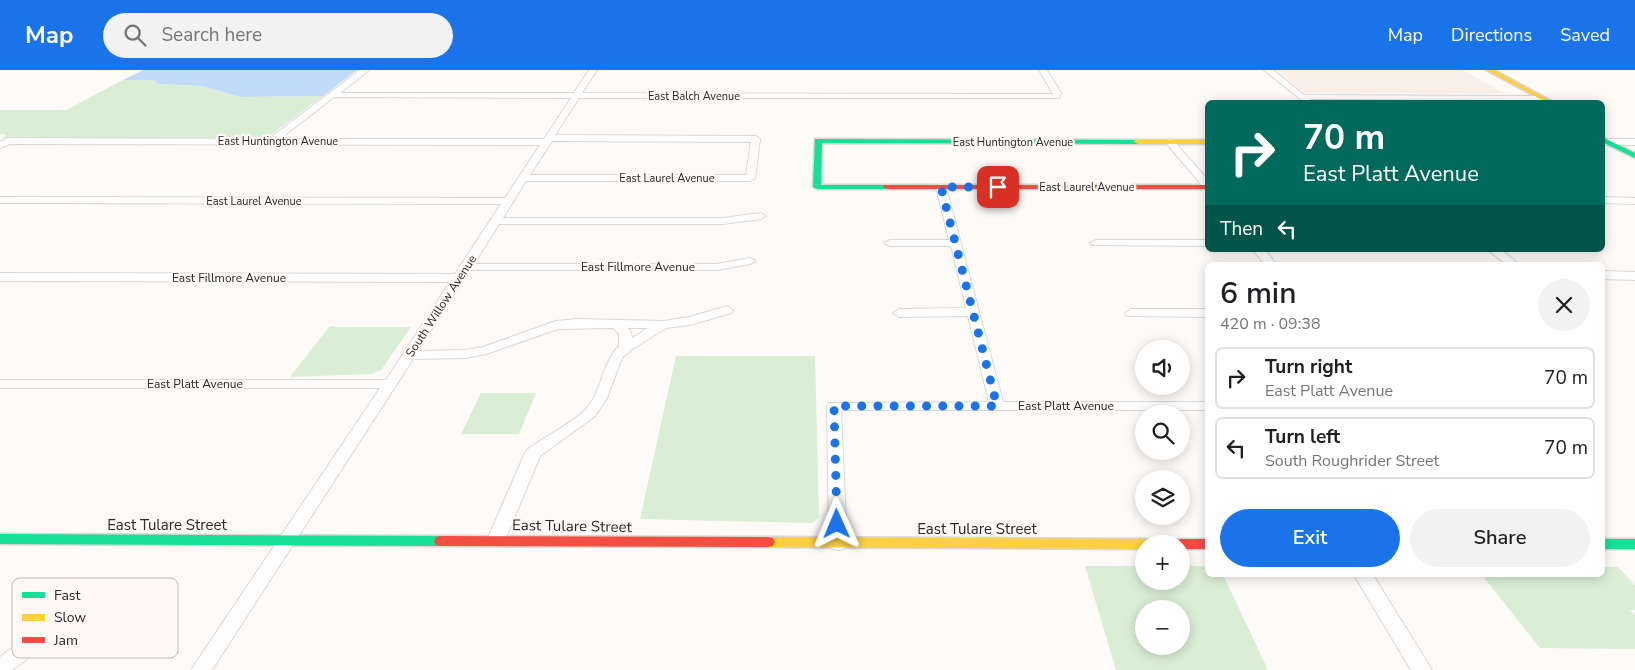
<!DOCTYPE html>
<meta charset="utf-8">
<style>
body{margin:0;font-family:"Nunito Sans",sans-serif;background:#f2f2f2;color:#202124;height:100vh;display:flex;flex-direction:column;font-size:19px;white-space:nowrap}
*{box-sizing:border-box;margin:0}
p{font-size:16px;color:#757577}
.icon{flex:none;width:28px;height:28px;fill:none;stroke:currentColor;stroke-width:2;stroke-linecap:round;stroke-linejoin:round}
.map{position:relative;flex:1;overflow:hidden}
.drawer{position:absolute;left:1205px;top:192px;width:400px;height:315px;display:flex;flex-direction:column;background:#fff;border-radius:8px;box-shadow:0 2px 12px #0003}
.drawer>*{flex:none}
.hud{position:absolute;left:1205px;top:30px;width:400px;height:152px;border-radius:8px;box-shadow:0 2px 12px #0003;background:#00695c;color:#fff;overflow:hidden}
.buttons{position:absolute;left:1135px;top:270px;display:grid;gap:10px}
.buttons a{display:grid;place-items:center;width:55px;height:55px;border-radius:50%;background:#fff;box-shadow:0 2px 12px #0003;font-size:25px}
.pin{position:absolute;display:grid;place-items:center;width:42px;height:42px;color:#fff;margin:-21px;border-radius:10px;box-shadow:0 2px 8px #0006}
.me{position:absolute;width:55px;margin:-28px;rotate:359deg;stroke-linejoin:round;filter:drop-shadow(0 0 4px #0008)}
.turn{display:flex;align-items:center;gap:18px;height:105px;padding:0 15px;font-size:22px}
.turn .icon{width:65px;height:65px;stroke-width:2.5}
.turn b{display:block;font-size:35px;line-height:42px}
.then{display:flex;align-items:center;height:48px;padding:0 15px;background:#0003;gap:10px;font-size:19px}
.round{display:grid;place-items:center;flex:none;width:52px;height:52px;border-radius:26px;background:#f2f2f2}
.overview{display:flex;align-items:center;justify-content:space-between;height:85px;padding:0 15px}
h1{font-size:30px;font-weight:600;line-height:38px}
.primary-button{display:flex;gap:10px;margin-top:auto;padding:10px 15px}
.primary-button a{flex:1;height:58px;border-radius:30px;background:#1a73e8;color:#fff;font-size:20px;font-weight:600;line-height:58px;text-align:center}
.primary-button a+a{background:#f2f2f2;color:#202124}
ul{padding:0;list-style:none}
li{display:flex;align-items:center;gap:15px;height:62px;margin:0 10px 8px;padding:0 5px;border:2px solid #e0e0e0;border-radius:8px}
li div{flex:1}
li b{display:block;font-size:19px}
li em{font-style:normal}
header{display:flex;align-items:center;gap:30px;box-sizing:border-box;height:70px;padding:0 25px;background:#1a73e8;color:#fff}
header strong{font-size:24px}
nav{display:flex;gap:28px;margin-inline-start:auto;font-size:18px}
.search{width:350px;height:45px;background:#f2f2f2;display:flex;align-items:center;gap:12px;box-sizing:border-box;padding:0 18px;border-radius:28px;color:#757577;font-size:19px}
.map>svg:first-child{display:block}
.education{fill:#faeee8}
.green{fill:#daeed5;fill-rule:evenodd}
.water{fill:#c0daf7}
.lines{fill:none;stroke-linecap:round;stroke-linejoin:round}
.street-casing{stroke:#dad7d6;stroke-width:2}
.fast-casing{stroke:#dad7d6;stroke-width:3}
.slow-casing{stroke:#dad7d6;stroke-width:3}
.jam-casing{stroke:#dad7d6;stroke-width:3}
.street{fill:#fffefe;fill-rule:evenodd}
.fast{fill:#16e098;fill-rule:evenodd}
.slow{fill:#ffcf43;fill-rule:evenodd}
.jam{fill:#f24e42;fill-rule:evenodd}
.route{stroke:#1a73e8;stroke-width:9;stroke-dasharray:0 16.2}
.labels{text-anchor:middle;dominant-baseline:central;stroke-width:4.5;stroke-linejoin:round;paint-order:stroke}
.far-street-label{font-size:11px;fill:#2b2827;stroke:#fef9f7}
.street-label{font-size:12px;fill:#2b2827;stroke:#fef9f7}
.near-street-label{font-size:15px;fill:#2b2827;stroke:#fef9f7}
.key{fill:#fef9f7;stroke:#bfbab9;stroke-width:1}
.key-label{font-size:14px;fill:#2b2827}
</style>
<header>
<strong>Map</strong>
<div class="search"><svg class="icon" aria-label="search" viewBox="0 0 24 24"><circle cx="10" cy="10" r="6"/><path d="M15 15l6 6"/></svg>Search here</div>
<nav><a>Map</a><a>Directions</a><a>Saved</a></nav>
</header>
<div class="map">
<svg width="1635" height="600" viewBox="0 0 1635 600">
<rect width="100%" height="100%" fill="#fdfaf8"/>
<path class="education" d="M 1276,0 L 1463,0 L 1504,23 L 1305,23 Z"/>
<g class="green">
<path d="M 123,10 L 155,10 L 154,12 L 161,14 L 202,16 L 240,27 L 323,26 L 271,65 L 262,68 L 1,68 L 7,65 L 0,64 L 0,40 L 66,40 Z"/>
<path d="M 330,256 L 339,257 L 411,257 L 381,300 L 372,304 L 290,307 Z"/>
<path d="M 676,286 L 815,286 L 819,447 L 812,453 L 640,449 Z"/>
<path d="M 481,323 L 536,323 L 519,364 L 461,364 Z"/>
<path d="M 1085,496 L 1144,496 L 1144,511 L 1181,511 L 1181,496 L 1207,496 L 1208,505 L 1223,505 L 1268,600 L 1116,600 ZM 1144,539 L 1181,539 L 1181,576 L 1144,576 Z"/>
<path d="M 1603,497 L 1618,497 L 1635,515 L 1635,540 L 1630,540 L 1635,545 L 1635,579 L 1540,578 L 1482,505 L 1602,505 Z"/>
</g>
<path class="water" d="M 143,0 L 357,0 L 323,26 L 240,27 L 202,16 L 161,14 L 156,13 L 154,10 L 123,10 Z"/>
<g class="lines">
<g class="street-casing">
<g id="street">
<path d="M 360,0 L 369,0 L 340,23 L 574,23 L 589,0 L 597,0 L 582,23 L 1053,24 L 1039,0 L 1047,0 L 1061,23 L 1059,28 L 579,28 L 555,65 L 756,66 L 760,69 L 755,108 L 750,111 L 526,111 L 503,148 L 723,148 L 761,143 L 766,146 L 761,149 L 723,154 L 499,154 L 474,194 L 717,194 L 750,188 L 756,191 L 750,194 L 717,200 L 469,200 L 418,281 L 465,280 L 483,277 L 556,251 L 577,249 L 664,251 L 689,247 L 727,236 L 733,240 L 731,243 L 690,255 L 666,258 L 631,280 L 622,288 L 607,328 L 595,346 L 540,386 L 505,470 L 502,475 L 496,476 L 490,475 L 487,470 L 525,383 L 528,379 C 543,368 572,353 585,340 C 602,323 601,294 619,276 L 619,264 L 613,258 L 558,259 L 486,284 L 465,288 L 413,289 L 212,600 L 191,600 L 380,318 L 0,318 L 0,310 L 386,310 L 450,212 L 0,211 L 0,203 L 455,204 L 501,134 L 0,133 L 0,127 L 505,128 L 540,75 L 10,74 L 0,78 L 0,72 L 8,68 L 269,69 ZM 334,27 L 571,28 L 544,69 L 280,69 ZM 552,71 L 751,72 L 746,105 L 530,105 ZM 628,258 L 648,258 L 632,268 L 631,263 Z"/>
<path d="M 1264,0 L 1273,0 L 1304,25 L 1541,26 L 1545,28 L 1541,30 L 1310,29 L 1312,32 L 1304,32 Z"/>
<path d="M 1170,69 L 1173,70 L 1208,110 L 1208,120 L 1205,119 L 1167,74 L 1166,72 Z"/>
<rect x="1602" y="69" width="33" height="6"/>
<path d="M 941,114 L 946,117 L 1003,332 L 1208,332 L 1208,340 L 841,340 L 847,474 L 844,479 L 838,480 L 832,479 L 829,474 L 827,336 L 829,333 L 989,332 L 968,246 L 899,247 L 893,243 L 899,239 L 966,238 L 951,176 L 890,176 L 884,173 L 890,170 L 949,170 L 936,117 Z"/>
<path d="M 1602,127 L 1635,128 L 1635,134 L 1602,133 Z"/>
<path d="M 1096,170 L 1208,170 L 1208,176 L 1092,175 L 1090,173 Z"/>
<path d="M 1253,180 L 1265,180 L 1277,195 L 1265,195 Z"/>
<path d="M 1488,180 L 1501,180 L 1520,195 L 1507,195 Z"/>
<path d="M 1602,201 L 1635,202 L 1635,210 L 1602,209 Z"/>
<path d="M 1131,239 L 1208,239 L 1208,247 L 1127,246 L 1125,243 Z"/>
<path d="M 1354,505 L 1373,505 L 1432,600 L 1411,600 Z"/>
<path d="M 28,569 L 35,571 L 38,577 L 35,583 L 12,600 L 0,600 L 0,587 L 21,571 Z"/>
</g>
</g>
<g class="fast-casing">
<g id="fast">
<path d="M 1602,67 L 1635,83 L 1635,88 L 1602,72 Z"/>
<path d="M 815,69 L 1138,70 L 1142,72 L 1138,74 L 822,73 L 821,115 L 887,115 L 891,117 L 887,119 L 817,119 L 813,117 Z"/>
<path d="M 0,464 L 441,466 L 446,467 L 448,471 L 446,475 L 441,476 L 0,474 Z"/>
<rect x="1602" y="469" width="33" height="10"/>
</g>
</g>
<g class="slow-casing">
<g id="slow">
<path d="M 1486,0 L 1494,0 L 1553,32 L 1546,32 Z"/>
<path d="M 1135,70 L 1208,70 L 1208,74 L 1138,74 L 1134,72 Z"/>
<path d="M 768,467 L 1144,469 L 1149,470 L 1151,474 L 1144,474 L 1144,479 L 768,477 L 763,476 L 761,472 L 763,468 Z"/>
</g>
</g>
<g class="jam-casing">
<g id="jam">
<path d="M 884,115 L 1207,115 L 1208,119 L 887,119 L 883,117 Z"/>
<path d="M 441,466 L 768,467 L 773,468 L 775,472 L 773,476 L 768,477 L 441,476 L 436,475 L 434,471 L 436,467 Z"/>
<path d="M 1181,469 L 1208,469 L 1208,479 L 1181,479 L 1181,474 L 1174,474 L 1176,470 Z"/>
</g>
</g>
<use href="#street" class="street"/>
<use href="#fast" class="fast"/>
<use href="#slow" class="slow"/>
<use href="#jam" class="jam"/>
</g>
<g class="lines">
<path class="route" d="M 837,454 L 834,336 L 997,336 L 941,117 L 998,117"/>
</g>
<g class="labels">
<g class="far-street-label">
<text x="694" y="26">East Balch Avenue</text>
<text x="278" y="71">East Huntington Avenue</text>
<text x="1013" y="72">East Huntington Avenue</text>
<text x="667" y="108">East Laurel Avenue</text>
<text x="1087" y="117">East Laurel Avenue</text>
<text x="254" y="131">East Laurel Avenue</text>
</g>
<g class="street-label">
<text x="638" y="197">East Fillmore Avenue</text>
<text x="229" y="208">East Fillmore Avenue</text>
<text transform="translate(441 236) rotate(-57)">South Willow Avenue</text>
<text x="195" y="314">East Platt Avenue</text>
<text x="1066" y="336">East Platt Avenue</text>
</g>
<g class="near-street-label">
<text x="167" y="455">East Tulare Street</text>
<text transform="translate(572 456) rotate(1)">East Tulare Street</text>
<text x="977" y="459">East Tulare Street</text>
</g>
</g>
<rect x="12" y="508" width="166" height="80" rx="8" class="key"/>
<rect x="22" y="522" width="23" height="6" fill="#16e098"/>
<rect x="22" y="544" width="23" height="7" fill="#ffcf43"/>
<rect x="22" y="567" width="23" height="6" fill="#f24e42"/>
<g class="key-label">
<text x="54" y="530">Fast</text>
<text x="54" y="552">Slow</text>
<text x="54" y="575">Jam</text>
</g>
</svg>
<div class="buttons">
<a><svg class="icon" aria-label="sound" viewBox="0 0 24 24"><path d="M4 9h4l5-4v14l-5-4H4zM17 9q2 3 0 6"/></svg></a>
<a><svg class="icon" aria-label="search" viewBox="0 0 24 24"><circle cx="10" cy="10" r="6"/><path d="M15 15l6 6"/></svg></a>
<a><svg class="icon" aria-label="layers" viewBox="0 0 24 24"><path d="M12 4l9 5-9 5-9-5zM3 14l9 5 9-5"/></svg></a>
<a>+</a>
<a>−</a>
</div>
<div class="pin" style="left:998px;top:117px;background:#d93025"><svg class="icon" aria-label="arrive" viewBox="0 0 24 24"><path d="M6 21V4h12l-3 4 3 4H6"/></svg></div>
<svg class="me" style="left:837px;top:454px" viewBox="-20 -20 40 40"><path d="M0-17L14 15 0 8-14 15z" fill="#1a73e8" stroke="#fff" stroke-width="4"/></svg>
<div class="hud">
<div class="turn"><svg class="icon" aria-label="right" viewBox="0 0 24 24"><path d="M7 20v-9h11M14 6l5 5-5 5"/></svg><div><b>70 m</b>East Platt Avenue</div></div>
<div class="then">Then<svg class="icon" aria-label="left" viewBox="0 0 24 24"><path d="M17 20v-9H6M10 6l-5 5 5 5"/></svg></div>
</div>
<section class="drawer">
<div class="overview"><div><h1>6 min</h1><p>420 m · 09:38</p></div><a class="round"><svg class="icon" aria-label="close" viewBox="0 0 24 24"><path d="M6 6l12 12M18 6L6 18"/></svg></a></div>
<ul>
<li><svg class="icon" aria-label="right" viewBox="0 0 24 24"><path d="M7 20v-9h11M14 6l5 5-5 5"/></svg><div><b>Turn right</b><p>East Platt Avenue</p></div><em>70 m</em></li>
<li><svg class="icon" aria-label="left" viewBox="0 0 24 24"><path d="M17 20v-9H6M10 6l-5 5 5 5"/></svg><div><b>Turn left</b><p>South Roughrider Street</p></div><em>70 m</em></li>
</ul>
<div class="primary-button"><a>Exit</a><a>Share</a></div>
</section>
</div>
